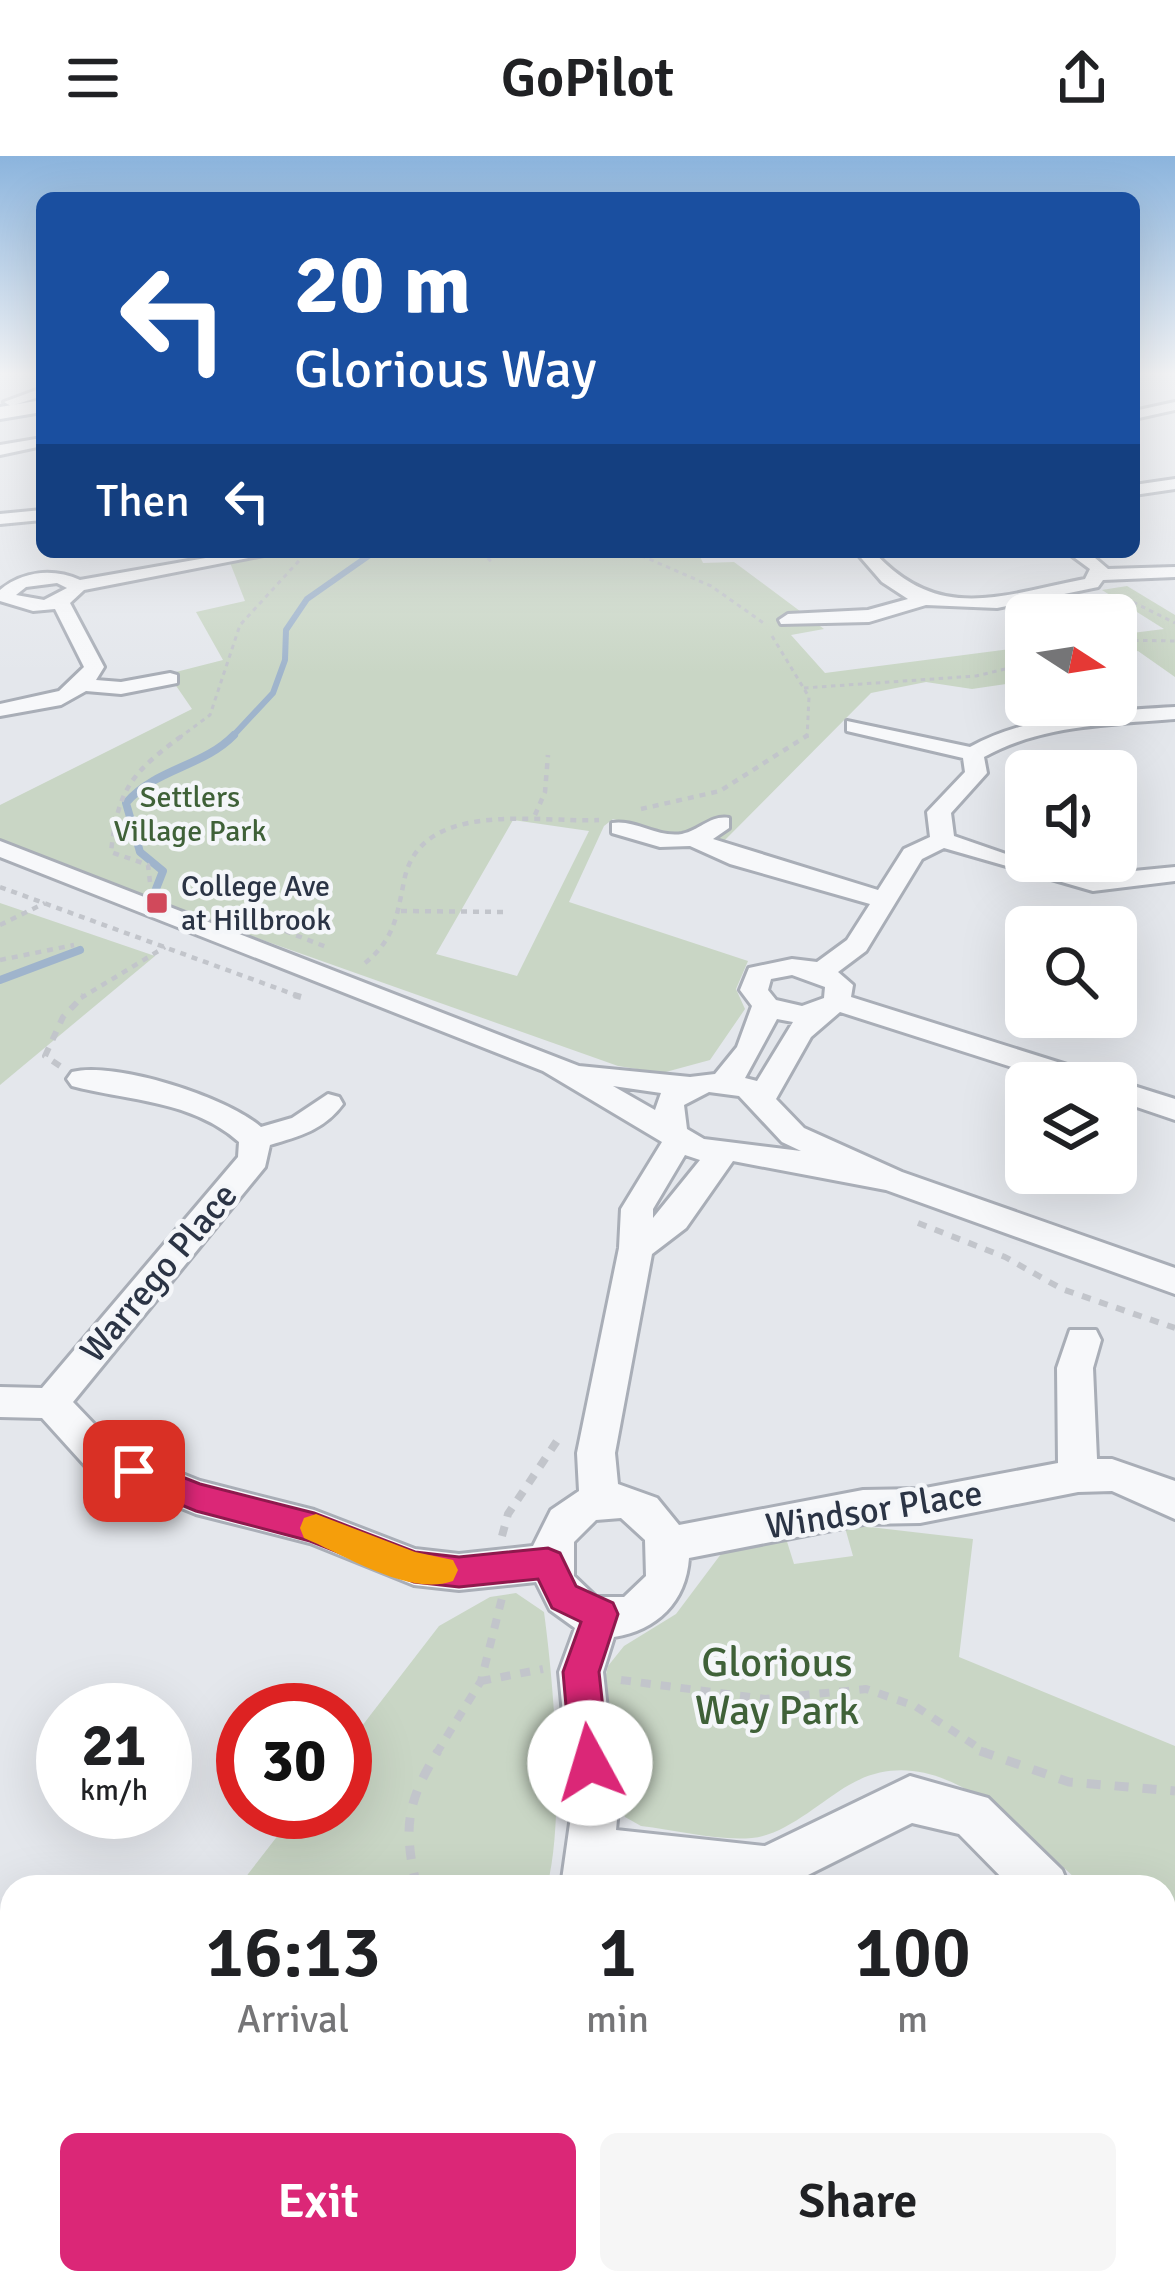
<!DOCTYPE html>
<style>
body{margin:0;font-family:Signika,sans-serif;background:#f6f6f6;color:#202124;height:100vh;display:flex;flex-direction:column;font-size:45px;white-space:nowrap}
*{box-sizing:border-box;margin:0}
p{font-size:39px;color:#757577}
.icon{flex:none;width:66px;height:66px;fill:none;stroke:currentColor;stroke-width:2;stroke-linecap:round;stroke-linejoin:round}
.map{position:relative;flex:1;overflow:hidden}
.drawer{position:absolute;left:0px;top:1719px;width:1176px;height:420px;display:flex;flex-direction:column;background:#fff;border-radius:36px 36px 0 0;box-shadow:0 12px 48px #0002}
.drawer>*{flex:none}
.top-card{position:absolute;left:36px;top:36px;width:1104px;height:366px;border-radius:18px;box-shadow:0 12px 48px #0002;background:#1a4fa0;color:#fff;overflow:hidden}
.needle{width:78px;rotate:102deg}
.tools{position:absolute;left:1005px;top:438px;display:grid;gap:24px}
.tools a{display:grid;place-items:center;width:132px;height:132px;border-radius:18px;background:#fff;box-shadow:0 12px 48px #0002;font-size:60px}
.speed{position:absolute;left:36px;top:1527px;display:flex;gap:24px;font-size:60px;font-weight:700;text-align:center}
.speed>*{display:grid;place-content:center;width:156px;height:156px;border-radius:50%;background:#fff;box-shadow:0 12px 48px #0002;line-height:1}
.speed small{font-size:30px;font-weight:400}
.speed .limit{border:18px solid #d22;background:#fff;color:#111}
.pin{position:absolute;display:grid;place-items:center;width:102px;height:102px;color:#fff;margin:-51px;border-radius:24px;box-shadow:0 6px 18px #0006}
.me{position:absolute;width:132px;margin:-66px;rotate:354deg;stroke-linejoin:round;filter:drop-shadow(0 0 9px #0008)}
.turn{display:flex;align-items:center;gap:42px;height:252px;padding:0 60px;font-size:54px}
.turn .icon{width:156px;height:156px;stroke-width:2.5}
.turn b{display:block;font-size:84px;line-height:102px}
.then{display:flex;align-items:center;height:114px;padding:0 60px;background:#0003;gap:24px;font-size:45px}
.eta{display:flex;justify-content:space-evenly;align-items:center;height:204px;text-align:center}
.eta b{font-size:72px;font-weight:600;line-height:84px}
.action{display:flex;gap:24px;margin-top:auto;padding:24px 60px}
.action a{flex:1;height:138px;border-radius:18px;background:#db2777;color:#fff;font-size:48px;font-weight:600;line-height:138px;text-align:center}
.action a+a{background:#f6f6f6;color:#202124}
header{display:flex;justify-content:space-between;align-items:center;height:156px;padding:0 60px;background:#fff;font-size:54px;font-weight:600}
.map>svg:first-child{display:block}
.green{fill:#c9d6c5;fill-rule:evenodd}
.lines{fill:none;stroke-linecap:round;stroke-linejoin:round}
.stream-far1{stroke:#9fb4cc;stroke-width:6}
.stream{stroke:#9fb4cc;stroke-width:8}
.minor-casing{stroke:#a9aeb7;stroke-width:6}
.major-casing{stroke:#a3abb8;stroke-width:6}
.path-far4{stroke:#c2c5cb;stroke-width:3;stroke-dasharray:4.5 4.5;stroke-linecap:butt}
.path-far3{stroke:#c2c5cb;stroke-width:4.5;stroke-dasharray:6 6;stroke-linecap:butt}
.path-far2{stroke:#c2c5cb;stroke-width:6;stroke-dasharray:9 9;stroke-linecap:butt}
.path-far1{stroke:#c2c5cb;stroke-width:8;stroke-dasharray:10 10;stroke-linecap:butt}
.path{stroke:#c2c5cb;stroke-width:9;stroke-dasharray:14 14;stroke-linecap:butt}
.minor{fill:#f7f8fa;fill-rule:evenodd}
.major{fill:#fff;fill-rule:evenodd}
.route{fill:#db2777;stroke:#8e194d;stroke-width:3}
.slow{fill:#f59e0b}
.poi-dot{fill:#d1495b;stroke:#f4f6f9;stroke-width:4.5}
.labels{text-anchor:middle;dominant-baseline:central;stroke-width:9;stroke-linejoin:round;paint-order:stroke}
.far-park-label{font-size:30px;fill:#3f6138;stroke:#f4f6f9}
.far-poi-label{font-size:30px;fill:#2b3445;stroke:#f4f6f9;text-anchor:start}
.street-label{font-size:36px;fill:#2b3445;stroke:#f4f6f9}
.near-park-label{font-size:42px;fill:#3f6138;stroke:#f4f6f9}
</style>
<header><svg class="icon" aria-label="menu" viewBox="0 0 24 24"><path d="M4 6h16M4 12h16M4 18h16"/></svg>GoPilot<svg class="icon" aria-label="share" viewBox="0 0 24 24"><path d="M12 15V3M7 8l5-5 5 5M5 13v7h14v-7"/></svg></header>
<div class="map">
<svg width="1175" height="2139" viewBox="0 0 1175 2139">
<rect width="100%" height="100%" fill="#e4e7ec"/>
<g class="green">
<path d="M 270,396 L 698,396 L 703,407 L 734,406 L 824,473 L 791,479 L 825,517 L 1026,491 L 1026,525 L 972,533 L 926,526 L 871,537 L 717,692 L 613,663 L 604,670 L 569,746 L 748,805 L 736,833 L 745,853 L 710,904 L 662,917 L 618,910 L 0,691 L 0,649 L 192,553 L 168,518 L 223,504 L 196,456 L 245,445 L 229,404 ZM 513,664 L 589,675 L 517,820 L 436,798 Z"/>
<path d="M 1127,430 L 1175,459 L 1175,521 L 1138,495 L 1116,499 L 1116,479 L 1164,473 L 1102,434 Z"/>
<path d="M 0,747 L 155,800 L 0,929 Z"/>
<path d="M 844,1368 L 973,1383 L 959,1501 L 1175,1590 L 1175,1784 L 1164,1781 L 1164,1731 L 1085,1731 C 1023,1676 938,1577 849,1629 C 821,1645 786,1679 752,1682 C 717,1685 676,1674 641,1670 L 625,1661 L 607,1614 L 601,1540 L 608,1510 L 624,1490 L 676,1458 L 727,1390 L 784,1376 L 794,1408 L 853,1400 Z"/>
<path d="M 516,1437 L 544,1456 C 554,1530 565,1661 547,1731 L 238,1731 L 296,1656 L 345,1656 L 345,1592 L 439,1470 L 490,1441 Z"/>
<path d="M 309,2127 L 443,2127 L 432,2139 L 329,2139 Z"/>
</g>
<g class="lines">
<path class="stream-far1" d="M 231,582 L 273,537 L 285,504 L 286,474 L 307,443 L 374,396"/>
<g class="stream">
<path d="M 154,738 L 163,715 L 140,696 L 126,647 C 156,612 203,611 234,579"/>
<path d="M 0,824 L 80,794"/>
</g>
<g class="minor-casing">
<g id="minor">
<path d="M 42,232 L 42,240 L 11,250 L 4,246 Z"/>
<path d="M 1175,246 L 1175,254 L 1134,263 L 1134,255 Z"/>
<path d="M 42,282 L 42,290 L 0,299 L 0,289 Z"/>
<path d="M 1175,323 L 1175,333 L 1134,339 L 1134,329 Z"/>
<path d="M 42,354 L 42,364 L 0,368 L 0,358 Z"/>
<path d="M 240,396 L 279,396 L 84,434 L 70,447 L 104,511 L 96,524 L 121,526 L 170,517 L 177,519 L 177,527 L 121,538 L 86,535 L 61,549 L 0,560 L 0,548 L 59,535 L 84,511 L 55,453 L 33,455 L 0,445 L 0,434 C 23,415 53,412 80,424 ZM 57,427 L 67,432 L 44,444 L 16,439 L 26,431 Z"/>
<path d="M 856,396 L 874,396 C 939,468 1002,439 1085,423 L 1090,413 L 1067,396 L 1088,396 L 1108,413 L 1175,411 L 1175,421 L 1103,424 L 1098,431 L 997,452 L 926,449 L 869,466 L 781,468 L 779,464 L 788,458 L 868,454 L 908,443 L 882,426 Z"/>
<path d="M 1175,551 L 1175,563 C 1112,568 1040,569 984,601 L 987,617 L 951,657 L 954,680 L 1026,705 L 1093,719 L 1175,711 L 1175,725 L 1093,735 L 944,692 L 922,703 L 866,795 L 838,816 L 853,829 L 851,841 L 1175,943 L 1175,964 L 1116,944 L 1116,927 L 1062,927 L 840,856 L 811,881 L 776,943 L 804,972 L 902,1016 L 1175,1112 L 1175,1138 L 886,1034 L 733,1005 L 686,1072 L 652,1098 L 615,1297 L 618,1328 L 657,1342 L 679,1369 L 863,1334 L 920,1333 L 1058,1307 L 1057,1212 L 1070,1174 L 1096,1174 L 1101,1184 L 1093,1212 L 1097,1303 L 1112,1303 L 1175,1325 L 1175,1363 L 1112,1335 L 1078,1336 L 920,1367 L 863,1368 L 689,1402 C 686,1446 657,1474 614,1481 L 603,1516 L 618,1653 L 616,1674 L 765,1690 L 910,1620 L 988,1642 L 1062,1714 L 1069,1731 L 1011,1731 L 959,1678 L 912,1667 L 784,1731 L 703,1731 L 610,1721 L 609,1731 L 561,1731 L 572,1653 L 559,1516 L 575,1472 L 550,1454 L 536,1426 L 459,1434 L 414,1429 L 310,1387 L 196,1358 L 89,1314 L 42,1262 L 0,1261 L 0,1231 L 42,1232 L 238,1001 L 239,986 C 192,944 129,945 72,930 L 67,923 L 72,916 C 115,905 227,941 261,971 L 292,962 L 328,938 L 339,941 L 343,948 C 324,974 300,980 270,989 L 265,1011 L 73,1246 L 117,1292 L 200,1325 L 314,1354 L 415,1393 L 459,1398 L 533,1390 L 551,1354 L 579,1335 L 577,1297 L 619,1092 L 621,1053 L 662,986 L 543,915 L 0,701 L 0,685 L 579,910 L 690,921 L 715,918 L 737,891 L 752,850 L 740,834 L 749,812 L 792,803 L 817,806 L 847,784 L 870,748 L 730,708 L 690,690 L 660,691 L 612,677 L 612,667 C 635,663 657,682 682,678 C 701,674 710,659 729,662 L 729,672 L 713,683 L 878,734 L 904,693 L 930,681 L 927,656 L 965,616 L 963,602 L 847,575 L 847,565 L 970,591 C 1030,558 1108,555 1175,551 ZM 792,819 L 825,831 L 824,842 L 802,850 L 776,844 L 768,834 L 771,823 ZM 777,863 L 793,866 L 757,925 L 745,922 ZM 613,930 L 661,937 L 655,954 ZM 709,936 L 739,940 L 782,986 L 801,995 L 704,983 L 687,973 L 684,949 ZM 685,999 L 700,1004 L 653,1062 L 653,1053 ZM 621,1362 L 645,1384 L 646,1420 L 624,1441 L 596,1441 L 574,1420 L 574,1386 L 596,1364 Z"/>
<path d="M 1164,1822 L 1175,1827 L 1175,1885 L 1164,1880 Z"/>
<path d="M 0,1850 L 12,1855 L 12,1916 L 0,1911 Z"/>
<path d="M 229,2127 L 290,2127 L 295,2139 L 234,2139 Z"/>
<path d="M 612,2127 L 671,2127 L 676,2139 L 617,2139 Z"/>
</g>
</g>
<g class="major-casing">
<path id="major" d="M 42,244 L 42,256 L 0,263 L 0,251 Z"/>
</g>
<g class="path-far4">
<path d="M 481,396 L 493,407"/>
<path d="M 633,396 L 711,430 L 765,468"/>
<path d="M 1125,442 L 1175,467"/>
<path d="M 772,480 L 809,541 L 807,582"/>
<path d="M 1116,484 L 1175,485"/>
<path d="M 804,532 L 976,520 L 1026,508"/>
<path d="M 179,582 L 210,559 L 240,469 L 307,396"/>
</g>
<g class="path-far3">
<path d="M 641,653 L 720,635 L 808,579"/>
<path d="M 535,659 L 545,636 L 548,599"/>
<path d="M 150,726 L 148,709 L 111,696 C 118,633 131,617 183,579"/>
<path d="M 0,731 L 301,841"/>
<path d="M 401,755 L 508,756"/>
<path d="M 0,769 L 45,747"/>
<path d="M 285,775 L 329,792"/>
<path d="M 0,804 L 74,789"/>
<path d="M 365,807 C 394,784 397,760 404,725 C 420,642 537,667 599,664"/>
<path d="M 81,842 L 165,791"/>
</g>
<g class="path-far2">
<path d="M 294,839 L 301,841"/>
<path d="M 60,910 L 45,900 L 63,861 L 84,839"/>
<path d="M 918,1067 L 1005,1101 L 1062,1133 L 1175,1172"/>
</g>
<g class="path-far1">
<path d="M 502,1380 L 508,1358 L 561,1279"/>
<path d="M 621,1524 L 765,1543 L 866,1533 L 915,1550 L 988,1598"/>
<path d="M 481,1525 L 543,1513"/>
<path d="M 436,1598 L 481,1525 L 502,1442"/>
</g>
<g class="path">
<path d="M 980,1595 L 1069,1626 L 1175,1635"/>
<path d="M 417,1731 C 403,1673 406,1647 438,1595"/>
<path d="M 580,2127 L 587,2139"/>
</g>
<use href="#minor" class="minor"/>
<use href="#major" class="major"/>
</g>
<linearGradient id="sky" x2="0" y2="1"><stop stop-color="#8bb4dd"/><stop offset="0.42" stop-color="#f3f4f6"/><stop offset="1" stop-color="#f3f4f6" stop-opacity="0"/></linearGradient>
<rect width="1175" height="518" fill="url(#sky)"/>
<path class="route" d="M 134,1302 L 200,1328 L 314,1357 L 415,1396 L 459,1401 L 548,1392 L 560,1397 L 576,1430 L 613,1447 L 618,1458 L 599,1516 L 609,1607 L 603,1621 L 590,1626 L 577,1621 L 571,1607 L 563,1516 L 581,1466 L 552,1452 L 538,1423 L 459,1431 L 414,1426 L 310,1385 L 196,1355 L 123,1325 L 118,1315 L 123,1306 Z"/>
<path class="slow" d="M 316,1358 L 415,1396 L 453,1404 L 458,1414 L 453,1425 C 410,1441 345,1399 304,1382 L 300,1372 L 304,1362 Z"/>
<rect class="poi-dot" x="145" y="735" width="24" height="24" rx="6"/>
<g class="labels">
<g class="far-park-label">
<text x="190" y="641">Settlers<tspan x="190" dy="34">Village Park</tspan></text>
</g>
<g class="far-poi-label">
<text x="181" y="730">College Ave<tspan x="181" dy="34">at Hillbrook</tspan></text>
</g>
<g class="street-label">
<text transform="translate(159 1117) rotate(-50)">Warrego Place</text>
<text transform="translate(874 1354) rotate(-9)">Windsor Place</text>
</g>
<g class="near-park-label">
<text x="777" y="1506">Glorious<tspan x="777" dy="48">Way Park</tspan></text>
</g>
</g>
</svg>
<div class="tools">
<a><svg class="needle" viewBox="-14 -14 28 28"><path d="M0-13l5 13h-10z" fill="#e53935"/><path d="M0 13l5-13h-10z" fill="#757577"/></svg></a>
<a><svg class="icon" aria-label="sound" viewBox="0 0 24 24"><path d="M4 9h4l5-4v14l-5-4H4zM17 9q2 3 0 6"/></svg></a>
<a><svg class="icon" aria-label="search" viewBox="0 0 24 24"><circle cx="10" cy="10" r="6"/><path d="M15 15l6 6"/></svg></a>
<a><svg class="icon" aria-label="layers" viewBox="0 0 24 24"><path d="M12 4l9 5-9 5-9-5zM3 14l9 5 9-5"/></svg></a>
</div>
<div class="speed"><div>21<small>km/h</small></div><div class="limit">30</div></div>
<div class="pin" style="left:134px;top:1315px;background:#d93025"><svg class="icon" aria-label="arrive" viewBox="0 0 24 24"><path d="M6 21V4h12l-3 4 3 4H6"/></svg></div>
<svg class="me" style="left:590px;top:1607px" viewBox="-20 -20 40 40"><circle r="19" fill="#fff"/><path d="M0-13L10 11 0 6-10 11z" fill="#db2777"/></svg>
<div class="top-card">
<div class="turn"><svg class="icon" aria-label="left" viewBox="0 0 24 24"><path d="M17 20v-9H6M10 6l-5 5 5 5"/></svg><div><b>20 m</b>Glorious Way</div></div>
<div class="then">Then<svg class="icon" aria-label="left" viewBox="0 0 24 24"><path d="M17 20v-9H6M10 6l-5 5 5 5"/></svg></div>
</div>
<section class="drawer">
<div class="eta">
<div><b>16:13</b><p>Arrival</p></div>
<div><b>1</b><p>min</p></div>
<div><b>100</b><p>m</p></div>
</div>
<div class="action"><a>Exit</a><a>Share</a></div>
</section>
</div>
